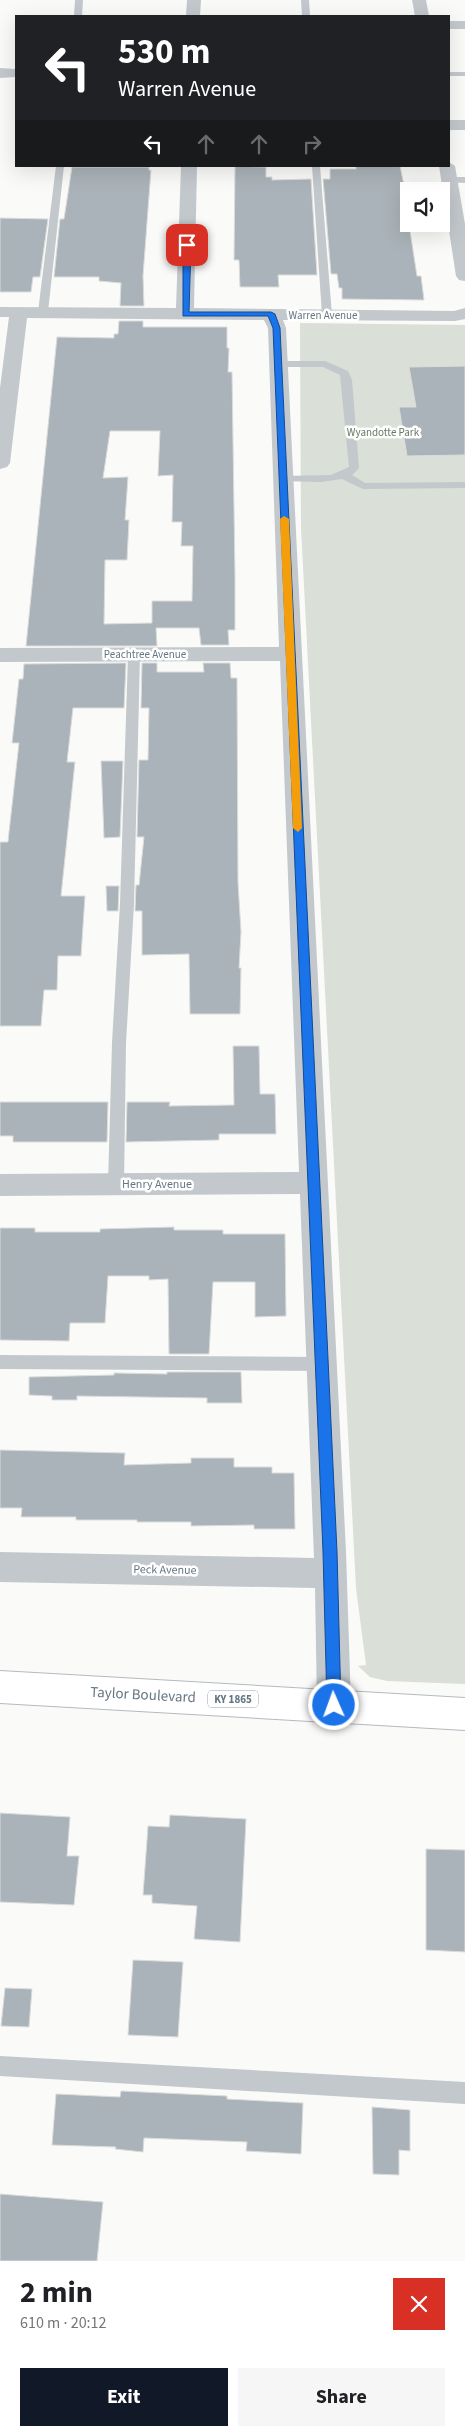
<!DOCTYPE html>
<meta charset="utf-8">
<style>
body{margin:0;font-family:"Source Sans 3",sans-serif;background:#f6f6f6;color:#202124;height:100vh;display:flex;flex-direction:column;font-size:19px;white-space:nowrap}
*{box-sizing:border-box;margin:0}
p{font-size:16px;color:#757577}
.icon{flex:none;width:28px;height:28px;fill:none;stroke:currentColor;stroke-width:2;stroke-linecap:round;stroke-linejoin:round}
.map{position:relative;height:2261px;overflow:hidden}
.details{display:flex;flex-direction:column;background:#fff;flex:1}
.details>*{flex:none}
.top-card{position:absolute;left:15px;top:15px;width:435px;height:152px;border-radius:0px;box-shadow:0 5px 20px #0002;background:#202124;color:#fff;overflow:hidden}
.controls{position:absolute;left:400px;top:182px;display:grid;gap:10px}
.controls a{display:grid;place-items:center;width:50px;height:50px;border-radius:0px;background:#fff;box-shadow:0 5px 20px #0002;font-size:25px}
.pin{position:absolute;display:grid;place-items:center;width:42px;height:42px;color:#fff;margin:-21px;border-radius:10px;box-shadow:0 2px 8px #0006}
.me{position:absolute;width:55px;margin:-28px;rotate:358deg;stroke-linejoin:round;filter:drop-shadow(0 0 4px #0008)}
.turn{display:flex;align-items:center;gap:18px;height:105px;padding:0 20px;font-size:22px}
.turn .icon{width:65px;height:65px;stroke-width:2.5}
.turn b{display:block;font-size:35px;line-height:42px}
.lanes{display:flex;align-items:center;height:48px;padding:0 20px;background:#0003;justify-content:center;gap:25px;direction:ltr}
.lanes .off{opacity:.35}
.round{display:grid;place-items:center;flex:none;width:52px;height:52px;border-radius:0px;background:#f6f6f6}
.summary{display:flex;align-items:center;justify-content:space-between;height:85px;padding:0 20px}
h1{font-size:30px;font-weight:700;line-height:38px}
.primary-button{display:flex;gap:10px;margin-top:auto;padding:10px 20px}
.primary-button a{flex:1;height:58px;border-radius:0px;background:#111827;color:#fff;font-size:20px;font-weight:700;line-height:58px;text-align:center}
.primary-button a+a{background:#f6f6f6;color:#202124}
.map>svg:first-child{display:block}
.green{fill:#dadfd7}
.building{fill:#aab3b9;stroke:#dcdcda;fill-rule:evenodd}
.lines{fill:none;stroke-linecap:round;stroke-linejoin:round}
.primary-casing{stroke:#b5babe;stroke-width:2}
.service{fill:#c3c8cc;fill-rule:evenodd}
.minor{fill:#c3c8cc;fill-rule:evenodd}
.primary{fill:#fff;fill-rule:evenodd}
.route{fill:#1a73e8;stroke:#114b97}
.slow{fill:#f59e0b}
.labels{text-anchor:middle;dominant-baseline:central;stroke-width:5;stroke-linejoin:round;paint-order:stroke}
.far-street-label{font-size:11px;fill:#657683;stroke:#fff}
.far-park-label{font-size:11px;fill:#687a64;stroke:#fff}
.shield{fill:#fff;stroke:#939fa8;stroke-width:1}
.shield-label{font-size:11px;font-weight:bold;fill:#657683}
.street-label{font-size:12px;fill:#657683;stroke:#fff}
.near-street-label{font-size:15px;fill:#657683;stroke:#fff}
</style>
<div class="map">
<svg width="465" height="2261" viewBox="0 0 465 2261">
<rect width="100%" height="100%" fill="#fafaf8"/>
<path class="green" d="M 300,323 L 465,325 L 465,1684 L 387,1681 L 370,1677 L 358,1666 L 366,1665 L 356,1588 L 301,528 Z"/>
<g class="building">
<path d="M 235,166 L 266,167 L 266,177 L 272,177 L 272,180 L 311,179 L 317,275 L 278,275 L 279,287 L 240,287 L 239,260 L 234,260 Z"/>
<path d="M 356,166 L 400,166 L 409,209 L 409,224 L 417,276 L 421,276 L 424,300 L 342,299 L 342,288 L 339,288 L 337,274 L 331,274 L 323,179 L 330,179 L 330,169 L 356,169 Z"/>
<path d="M 72,167 L 149,167 L 149,170 L 151,170 L 143,276 L 144,306 L 120,306 L 121,283 L 99,281 L 99,277 L 54,277 L 60,219 L 64,219 Z"/>
<path d="M 0,218 L 48,219 L 40,277 L 33,277 L 31,292 L 0,292 Z"/>
<path d="M 119,321 L 143,321 L 143,327 L 227,327 L 227,348 L 229,348 L 228,372 L 232,372 L 235,575 L 235,630 L 228,630 L 229,645 L 201,645 L 199,628 L 156,628 L 157,646 L 26,646 L 57,337 L 114,338 L 114,334 L 118,334 ZM 110,431 L 160,431 L 158,476 L 173,475 L 172,522 L 182,522 L 181,546 L 193,546 L 192,601 L 152,601 L 152,623 L 104,624 L 105,560 L 127,560 L 129,520 L 125,520 L 128,477 L 103,478 Z"/>
<path d="M 465,366 L 465,455 L 407,456 L 399,407 L 416,407 L 409,367 Z"/>
<path d="M 126,663 L 124,708 L 73,708 L 67,762 L 75,762 L 61,896 L 85,896 L 81,956 L 58,956 L 57,990 L 44,990 L 41,1026 L 0,1026 L 0,842 L 8,842 L 9,832 L 19,743 L 12,743 L 19,679 L 23,679 L 24,664 Z"/>
<path d="M 142,663 L 157,663 L 157,672 L 204,672 L 203,663 L 230,663 L 231,678 L 237,678 L 238,882 L 241,932 L 239,968 L 241,968 L 240,1014 L 190,1014 L 189,954 L 142,955 L 142,911 L 135,911 L 136,885 L 139,885 L 144,837 L 137,837 L 139,760 L 148,760 L 149,708 L 141,708 Z"/>
<path d="M 101,761 L 123,761 L 120,837 L 104,838 Z"/>
<path d="M 106,886 L 119,886 L 118,911 L 107,911 Z"/>
<path d="M 233,1046 L 259,1046 L 260,1094 L 275,1094 L 276,1134 L 219,1134 L 219,1140 L 126,1142 L 127,1102 L 170,1102 L 169,1106 L 234,1105 Z"/>
<path d="M 0,1102 L 108,1102 L 107,1142 L 13,1142 L 13,1136 L 0,1136 Z"/>
<path d="M 174,1227 L 174,1230 L 223,1230 L 223,1234 L 285,1234 L 286,1316 L 255,1317 L 255,1282 L 213,1282 L 209,1354 L 169,1354 L 168,1279 L 149,1280 L 149,1276 L 108,1276 L 105,1323 L 70,1323 L 69,1341 L 0,1340 L 0,1228 L 35,1228 L 35,1232 L 100,1232 L 100,1229 Z"/>
<path d="M 167,1372 L 241,1372 L 242,1403 L 207,1403 L 207,1398 L 77,1396 L 77,1400 L 52,1400 L 52,1396 L 29,1395 L 29,1377 L 114,1375 L 114,1373 L 167,1374 Z"/>
<path d="M 0,1450 L 125,1453 L 124,1465 L 191,1463 L 191,1458 L 234,1458 L 234,1467 L 272,1467 L 272,1473 L 294,1473 L 295,1529 L 254,1529 L 254,1525 L 191,1526 L 191,1522 L 137,1522 L 137,1520 L 76,1520 L 76,1517 L 21,1517 L 22,1508 L 0,1508 Z"/>
<path d="M 0,1813 L 70,1817 L 67,1856 L 79,1856 L 74,1905 L 0,1902 Z"/>
<path d="M 170,1815 L 246,1819 L 240,1942 L 194,1939 L 197,1906 L 152,1903 L 152,1895 L 143,1895 L 148,1826 L 169,1827 Z"/>
<path d="M 426,1849 L 465,1850 L 465,1952 L 426,1950 Z"/>
<path d="M 133,1960 L 183,1962 L 178,2037 L 128,2035 Z"/>
<path d="M 5,1988 L 32,1989 L 29,2027 L 1,2026 Z"/>
<path d="M 121,2091 L 227,2096 L 227,2099 L 303,2103 L 301,2154 L 246,2151 L 247,2142 L 144,2138 L 143,2152 L 115,2149 L 116,2147 L 52,2145 L 56,2094 L 120,2097 Z"/>
<path d="M 372,2107 L 410,2110 L 410,2151 L 399,2150 L 399,2175 L 373,2174 Z"/>
<path d="M 0,2194 L 103,2202 L 97,2261 L 0,2261 Z"/>
</g>
<g class="lines">
<g class="primary-casing">
<path id="primary" d="M 0,1671 L 465,1698 L 465,1730 L 0,1703 Z"/>
</g>
<g class="service">
<path d="M 75,0 L 83,0 L 82,16 L 74,16 Z"/>
<path d="M 301,0 L 309,0 L 310,16 L 302,16 Z"/>
<rect x="449" y="72" width="16" height="4"/>
<path d="M 56,166 L 64,166 L 48,312 L 43,315 L 38,312 Z"/>
<path d="M 312,166 L 320,166 L 332,315 L 327,318 L 322,315 Z"/>
<path d="M 449,177 L 465,177 L 465,183 L 446,182 L 446,178 Z"/>
<path d="M 325,361 L 348,371 L 352,380 L 359,468 L 352,475 L 365,483 L 465,482 L 465,488 L 363,489 L 342,479 L 321,482 L 279,481 L 278,479 L 283,476 L 331,475 L 349,467 L 340,375 L 323,367 L 278,367 L 273,364 L 278,361 Z"/>
<path d="M 134,651 L 140,655 L 134,904 L 126,1043 L 124,1184 L 121,1188 L 116,1190 L 111,1188 L 108,1184 L 112,1043 L 120,904 L 128,655 Z"/>
<path d="M 0,1355 L 321,1357 L 327,1359 L 329,1364 L 327,1369 L 321,1371 L 0,1369 Z"/>
<path d="M 0,2056 L 465,2082 L 465,2104 L 0,2076 Z"/>
</g>
<g class="minor">
<path d="M 187,0 L 201,0 L 200,16 L 186,16 Z"/>
<path d="M 412,0 L 426,0 L 429,16 L 415,16 Z"/>
<rect x="449" y="21" width="16" height="8"/>
<path d="M 0,68 L 16,69 L 16,77 L 0,78 Z"/>
<rect x="449" y="120" width="16" height="10"/>
<path d="M 449,162 L 455,166 L 465,224 L 465,281 L 459,280 L 456,276 L 439,166 L 449,166 Z"/>
<path d="M 181,166 L 197,166 L 194,308 L 454,311 L 465,308 L 465,319 L 455,321 L 283,320 L 286,328 L 346,1552 L 351,1705 L 346,1717 L 334,1721 L 322,1717 L 317,1705 L 315,1588 L 0,1582 L 0,1552 L 314,1558 L 300,1194 L 0,1196 L 0,1174 L 299,1172 L 280,661 L 0,662 L 0,648 L 279,647 L 268,328 L 264,320 L 27,318 L 10,463 L 7,467 L 0,469 L 0,388 L 9,317 L 0,317 L 0,307 L 176,308 Z"/>
</g>
<use href="#primary" class="primary"/>
</g>
<path class="route" d="M 187,243 L 191,245 L 189,312 L 271,312 L 275,314 L 280,328 L 337,1552 L 341,1705 L 339,1709 L 334,1711 L 329,1709 L 327,1705 L 323,1552 L 273,328 L 268,316 L 183,316 L 183,245 Z"/>
<path class="slow" d="M 284,516 L 289,519 L 302,828 L 298,832 L 293,828 L 280,519 Z"/>
<g class="labels">
<g class="far-street-label">
<text x="323" y="315">Warren Avenue</text>
<text x="145" y="654">Peachtree Avenue</text>
</g>
<g class="far-park-label">
<text x="383" y="432">Wyandotte Park</text>
</g>
<rect class="shield" x="208" y="1690.5" width="50" height="17" rx="4"/>
<g class="shield-label">
<text x="233" y="1699">KY 1865</text>
</g>
<g class="street-label">
<text x="157" y="1184">Henry Avenue</text>
<text transform="translate(165 1570) rotate(1)">Peck Avenue</text>
</g>
<g class="near-street-label">
<text transform="translate(143 1695) rotate(3)">Taylor Boulevard</text>
</g>
</g>
</svg>
<div class="controls">
<a><svg class="icon" aria-label="sound" viewBox="0 0 24 24"><path d="M4 9h4l5-4v14l-5-4H4zM17 9q2 3 0 6"/></svg></a>
</div>
<div class="pin" style="left:187px;top:245px;background:#d93025"><svg class="icon" aria-label="arrive" viewBox="0 0 24 24"><path d="M6 21V4h12l-3 4 3 4H6"/></svg></div>
<svg class="me" style="left:334px;top:1705px" viewBox="-20 -20 40 40"><circle r="17" fill="#1a73e8" stroke="#fff" stroke-width="3"/><path d="M0-11L8 9 0 5-8 9z" fill="#fff"/></svg>
<div class="top-card">
<div class="turn"><svg class="icon" aria-label="left" viewBox="0 0 24 24"><path d="M17 20v-9H6M10 6l-5 5 5 5"/></svg><div><b>530 m</b>Warren Avenue</div></div>
<div class="lanes"><svg class="icon" aria-label="left" viewBox="0 0 24 24"><path d="M17 20v-9H6M10 6l-5 5 5 5"/></svg><svg class="icon off" aria-label="ahead" viewBox="0 0 24 24"><path d="M12 20V5M6 11l6-6 6 6"/></svg><svg class="icon off" aria-label="ahead" viewBox="0 0 24 24"><path d="M12 20V5M6 11l6-6 6 6"/></svg><svg class="icon off" aria-label="right" viewBox="0 0 24 24"><path d="M7 20v-9h11M14 6l5 5-5 5"/></svg></div>
</div>
</div>
<section class="details">
<div class="summary"><div><h1>2 min</h1><p>610 m · 20:12</p></div><a class="round" style="background:#d93025;color:#fff"><svg class="icon" aria-label="close" viewBox="0 0 24 24"><path d="M6 6l12 12M18 6L6 18"/></svg></a></div>
<div class="primary-button"><a>Exit</a><a>Share</a></div>
</section>
